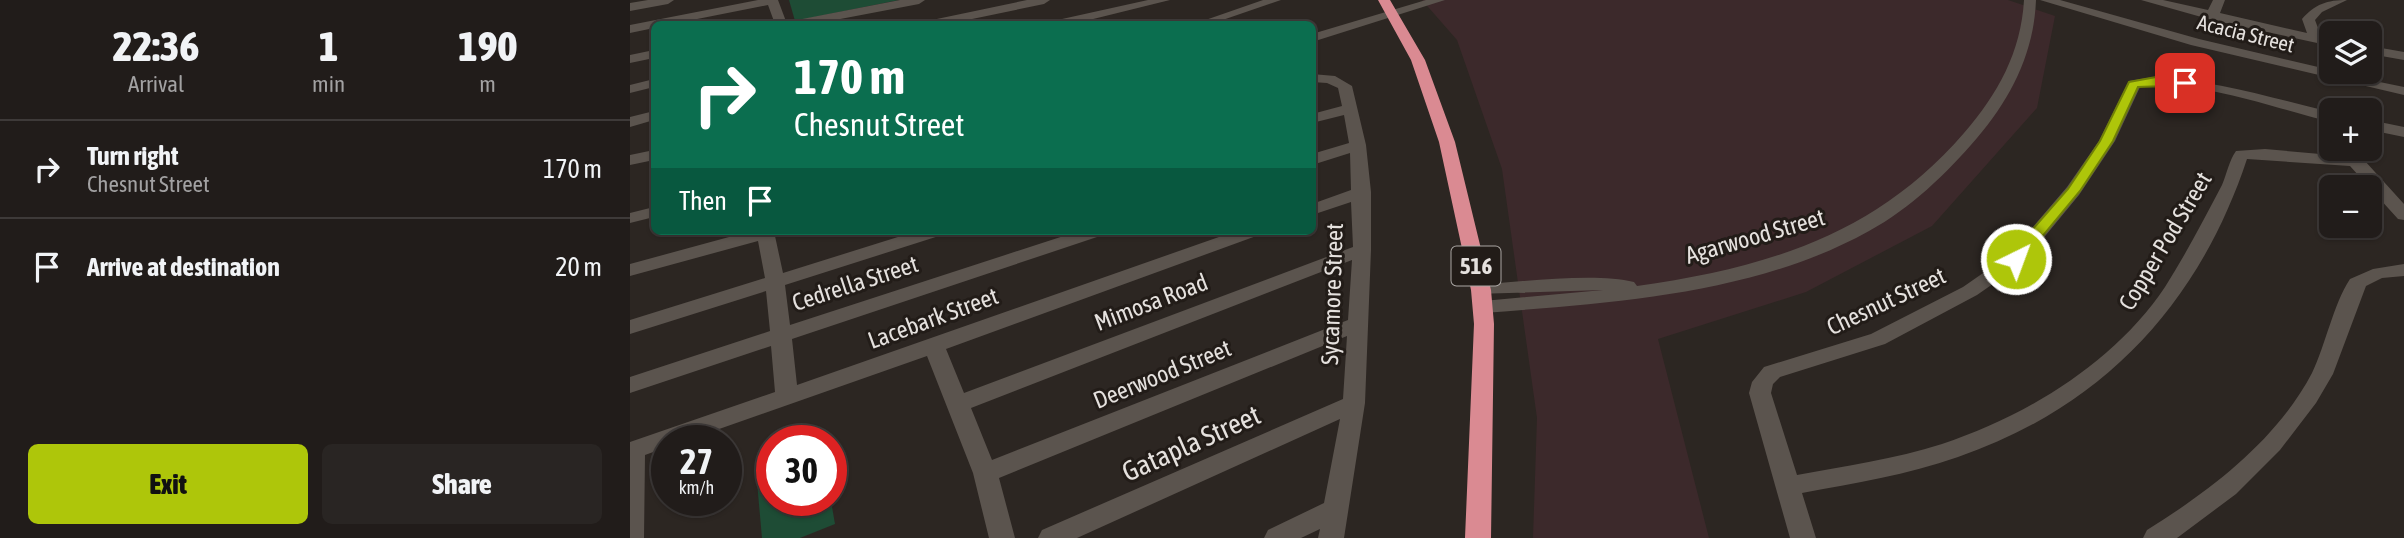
<!DOCTYPE html>
<meta charset="utf-8">
<style>
body{margin:0;font-family:"Asap Condensed",sans-serif;background:#292523;color:#f1f3f6;height:100vh;display:flex;flex-direction:column;font-size:26px;white-space:nowrap}
*{box-sizing:border-box;margin:0}
p{font-size:23px;color:#a2a1a2}
.icon{flex:none;width:38px;height:38px;fill:none;stroke:currentColor;stroke-width:2;stroke-linecap:round;stroke-linejoin:round}
.map{position:relative;flex:1;overflow:hidden}
.drawer{display:flex;flex-direction:column;background:#211c1a;width:630px}
.drawer>*{flex:none}
.banner{position:absolute;left:21px;top:21px;width:665px;height:214px;border-radius:10px;box-shadow:0 2px 5px #0004,0 0 0 2px #3e3a39;background:#0b6e4f;color:#fff;overflow:hidden}
.fabs{position:absolute;left:1689px;top:21px;display:grid;gap:14px}
.fabs a{display:grid;place-items:center;width:63px;height:63px;border-radius:10px;background:#211c1a;box-shadow:0 2px 5px #0004,0 0 0 2px #3e3a39;font-size:35px}
.speed{position:absolute;left:21px;top:425px;display:flex;gap:14px;font-size:35px;font-weight:700;text-align:center}
.speed>*{display:grid;place-content:center;width:91px;height:91px;border-radius:50%;background:#211c1a;box-shadow:0 2px 5px #0004,0 0 0 2px #3e3a39;line-height:1}
.speed small{font-size:18px;font-weight:400}
.speed .limit{border:10px solid #d22;background:#fff;color:#111}
.pin{position:absolute;display:grid;place-items:center;width:60px;height:60px;color:#fff;margin:-30px;border-radius:14px;box-shadow:0 4px 10px #0006}
.me{position:absolute;width:77px;margin:-38px;rotate:42deg;stroke-linejoin:round;filter:drop-shadow(0 0 5px #0008)}
.turn{display:flex;align-items:center;gap:24px;height:147px;padding:0 28px;font-size:32px}
.turn .icon{width:91px;height:91px;stroke-width:2.5}
.turn b{display:block;font-size:49px;line-height:60px}
.then{display:flex;align-items:center;height:66px;padding:0 28px;background:#0003;gap:14px;font-size:26px}
.eta{display:flex;justify-content:space-evenly;align-items:center;height:119px;text-align:center}
.eta b{font-size:42px;font-weight:800;line-height:49px}
.cta{display:flex;gap:14px;margin-top:auto;padding:14px 28px}
.cta a{flex:1;height:80px;border-radius:10px;background:#aec60a;color:#111;font-size:28px;font-weight:800;line-height:80px;text-align:center}
.cta a+a{background:#292523;color:#f1f3f6}
ul{padding:0;list-style:none}
li{display:flex;align-items:center;gap:21px;height:98px;padding:0 28px;border-top:2px solid #3e3a39}
li div{flex:1}
li b{display:block;font-size:26px}
li em{font-style:normal}
main{display:flex;flex:1;min-height:0}
.map>svg:first-child{display:block}
.commercial{fill:#3c292b}
.green{fill:#1e4c35}
.lines{fill:none;stroke-linecap:round;stroke-linejoin:round}
.minor{fill:#5b544e;fill-rule:evenodd}
.trunk{fill:#da8a92;fill-rule:evenodd}
.route{fill:#aec60a;stroke:#718106;stroke-width:2}
.labels{text-anchor:middle;dominant-baseline:central;stroke-width:6;stroke-linejoin:round;paint-order:stroke}
.far-street-label{font-size:21px;fill:#e5e1de;stroke:#221c18}
.shield{fill:#221c18;stroke:#aaa6a3;stroke-width:2}
.shield-label{font-size:23px;font-weight:bold;fill:#e5e1de}
.street-label{font-size:24px;fill:#e5e1de;stroke:#221c18}
.near-street-label{font-size:28px;fill:#e5e1de;stroke:#221c18}
</style>
<main>
<section class="drawer">
<div class="eta">
<div><b>22:36</b><p>Arrival</p></div>
<div><b>1</b><p>min</p></div>
<div><b>190</b><p>m</p></div>
</div>
<ul>
<li><svg class="icon" aria-label="right" viewBox="0 0 24 24"><path d="M7 20v-9h11M14 6l5 5-5 5"/></svg><div><b>Turn right</b><p>Chesnut Street</p></div><em>170 m</em></li>
<li><svg class="icon" aria-label="arrive" viewBox="0 0 24 24"><path d="M6 21V4h12l-3 4 3 4H6"/></svg><div><b>Arrive at destination</b></div><em>20 m</em></li>
</ul>
<div class="cta"><a>Exit</a><a>Share</a></div>
</section>
<div class="map">
<svg width="1774" height="538" viewBox="0 0 1774 538">
<rect width="100%" height="100%" fill="#2c2622"/>
<path class="commercial" d="M 792,0 L 1378,0 L 1425,16 L 1407,108 L 1302,226 L 1176,292 L 1028,339 L 1079,538 L 903,538 L 907,418 L 872,169 L 827,40 Z"/>
<g class="green">
<path d="M 159,0 L 269,0 L 165,21 Z"/>
<path d="M 142,477 L 142,500 L 201,501 L 205,524 L 170,538 L 132,538 L 127,482 Z"/>
</g>
<g class="lines">
<g class="minor">
<path d="M 18,0 L 44,0 L 38,4 L 0,11 L 0,3 Z"/>
<path d="M 128,0 L 148,0 L 157,24 L 145,24 L 138,5 L 42,24 L 24,24 L 24,28 L 0,33 L 0,25 Z"/>
<path d="M 270,0 L 295,0 L 289,4 L 184,24 L 161,24 L 167,20 Z"/>
<path d="M 397,0 L 420,0 L 414,4 L 318,24 L 296,24 L 302,20 Z"/>
<path d="M 518,0 L 540,0 L 443,24 L 422,24 L 423,21 Z"/>
<path d="M 633,0 L 651,0 L 581,24 L 564,24 Z"/>
<path d="M 796,0 L 815,0 L 682,42 L 682,34 Z"/>
<path d="M 1394,0 L 1406,0 C 1404,53 1381,98 1347,138 C 1316,174 1281,208 1239,231 C 1124,295 982,303 853,313 L 846,312 L 843,307 L 846,302 L 853,301 L 973,290 L 844,294 L 841,290 L 844,286 L 851,284 C 893,282 965,272 1004,282 L 1007,286 C 1136,268 1246,235 1334,133 C 1368,94 1391,52 1394,0 Z"/>
<path d="M 1410,0 L 1430,0 L 1569,39 L 1701,70 L 1701,72 L 1774,87 L 1774,95 L 1561,45 Z"/>
<path d="M 1511,0 L 1533,0 L 1578,10 L 1583,0 L 1595,0 L 1590,13 L 1677,33 L 1672,19 C 1685,4 1697,0 1717,0 L 1692,12 L 1685,20 L 1691,36 L 1701,38 L 1701,46 L 1582,20 Z"/>
<path d="M 1740,46 L 1774,52 L 1774,60 L 1740,54 Z"/>
<path d="M 24,50 L 24,58 L 0,63 L 0,55 Z"/>
<path d="M 682,74 L 705,76 L 722,86 L 736,145 L 741,192 L 741,250 L 735,403 L 714,538 L 688,538 L 690,529 L 671,538 L 634,538 L 638,530 L 694,503 L 710,419 L 447,538 L 408,538 L 412,530 L 713,399 L 717,336 L 369,478 L 385,538 L 359,538 L 343,473 L 297,356 L 55,441 L 37,441 L 37,447 L 15,455 L 14,538 L 0,538 L 0,442 L 145,392 L 141,346 L 0,393 L 0,377 L 140,331 L 136,291 L 0,334 L 0,320 L 135,278 L 128,241 L 0,276 L 0,264 L 121,231 L 151,231 L 145,236 L 153,273 L 287,231 L 315,231 L 312,235 L 155,285 L 160,325 L 449,231 L 476,231 L 473,235 L 162,339 L 167,385 L 606,231 L 632,231 L 629,235 L 316,349 L 334,393 L 723,247 L 721,202 L 682,215 L 682,204 L 721,190 L 720,153 L 682,165 L 682,154 L 719,143 L 714,115 L 682,123 L 682,114 L 712,106 L 708,88 L 697,83 L 682,82 ZM 722,260 L 718,320 L 362,460 L 341,408 Z"/>
<path d="M 1523,77 C 1584,80 1642,98 1701,112 L 1701,122 C 1643,108 1570,79 1510,87 L 1485,141 L 1449,195 L 1393,263 L 1347,295 L 1255,344 L 1150,377 L 1143,384 L 1141,393 L 1167,475 C 1215,466 1265,459 1312,444 C 1397,416 1485,362 1535,287 C 1556,254 1574,219 1592,185 C 1597,173 1599,161 1606,151 L 1635,149 L 1713,156 L 1711,153 L 1713,150 L 1725,150 L 1774,204 L 1774,220 L 1768,219 L 1720,166 L 1617,159 C 1569,304 1473,407 1328,457 C 1277,475 1225,483 1172,493 L 1186,538 L 1160,538 L 1119,393 L 1122,382 L 1134,367 L 1241,334 L 1333,287 L 1379,255 L 1437,187 L 1469,141 L 1499,81 Z"/>
<path d="M 24,79 L 24,87 L 0,93 L 0,85 Z"/>
<path d="M 24,111 L 24,120 L 0,127 L 0,117 Z"/>
<path d="M 1740,120 L 1774,127 L 1774,137 L 1740,130 Z"/>
<path d="M 24,150 L 24,160 L 0,165 L 0,155 Z"/>
<path d="M 24,207 L 24,217 L 0,223 L 0,213 Z"/>
<path d="M 1774,264 L 1774,276 L 1752,278 L 1736,286 L 1703,374 L 1686,403 L 1650,450 L 1606,494 L 1547,538 L 1513,538 L 1517,530 C 1580,491 1647,440 1682,373 C 1696,344 1703,305 1720,279 L 1743,269 Z"/>
</g>
<path class="trunk" d="M 748,0 L 760,0 L 795,60 L 825,142 L 861,290 L 864,324 L 861,538 L 835,538 L 844,324 L 841,290 L 809,142 L 781,60 Z"/>
</g>
<path class="route" d="M 1526,77 L 1555,80 L 1560,83 C 1552,89 1522,85 1508,87 L 1483,141 L 1450,191 L 1391,262 L 1380,262 L 1378,259 L 1380,255 L 1438,189 L 1470,141 L 1499,82 Z"/>
<g class="labels">
<g class="far-street-label">
<text transform="translate(1616 33) rotate(14)">Acacia Street</text>
</g>
<rect class="shield" x="821.5" y="246.5" width="49" height="39" rx="5"/>
<g class="shield-label">
<text x="846" y="266">516</text>
</g>
<g class="street-label">
<text transform="translate(1125 236) rotate(-16)">Agarwood Street</text>
<text transform="translate(1535 241) rotate(-59)">Copper Pod Street</text>
<text transform="translate(225 283) rotate(-18)">Cedrella Street</text>
<text transform="translate(702 294) rotate(-88)">Sycamore Street</text>
<text transform="translate(1256 301) rotate(-25)">Chesnut Street</text>
<text transform="translate(521 302) rotate(-21)">Mimosa Road</text>
<text transform="translate(303 318) rotate(-20)">Lacebark Street</text>
<text transform="translate(532 374) rotate(-22)">Deerwood Street</text>
</g>
<g class="near-street-label">
<text transform="translate(561 443) rotate(-24)">Gatapla Street</text>
</g>
</g>
</svg>
<div class="fabs">
<a><svg class="icon" aria-label="layers" viewBox="0 0 24 24"><path d="M12 4l9 5-9 5-9-5zM3 14l9 5 9-5"/></svg></a>
<a>+</a>
<a>−</a>
</div>
<div class="speed"><div>27<small>km/h</small></div><div class="limit">30</div></div>
<div class="pin" style="left:1555px;top:83px;background:#d93025"><svg class="icon" aria-label="arrive" viewBox="0 0 24 24"><path d="M6 21V4h12l-3 4 3 4H6"/></svg></div>
<svg class="me" style="left:1386px;top:259px" viewBox="-20 -20 40 40"><circle r="17" fill="#aec60a" stroke="#fff" stroke-width="3"/><path d="M0-11L8 9 0 5-8 9z" fill="#fff"/></svg>
<div class="banner">
<div class="turn"><svg class="icon" aria-label="right" viewBox="0 0 24 24"><path d="M7 20v-9h11M14 6l5 5-5 5"/></svg><div><b>170 m</b>Chesnut Street</div></div>
<div class="then">Then<svg class="icon" aria-label="arrive" viewBox="0 0 24 24"><path d="M6 21V4h12l-3 4 3 4H6"/></svg></div>
</div>
</div>
</main>
